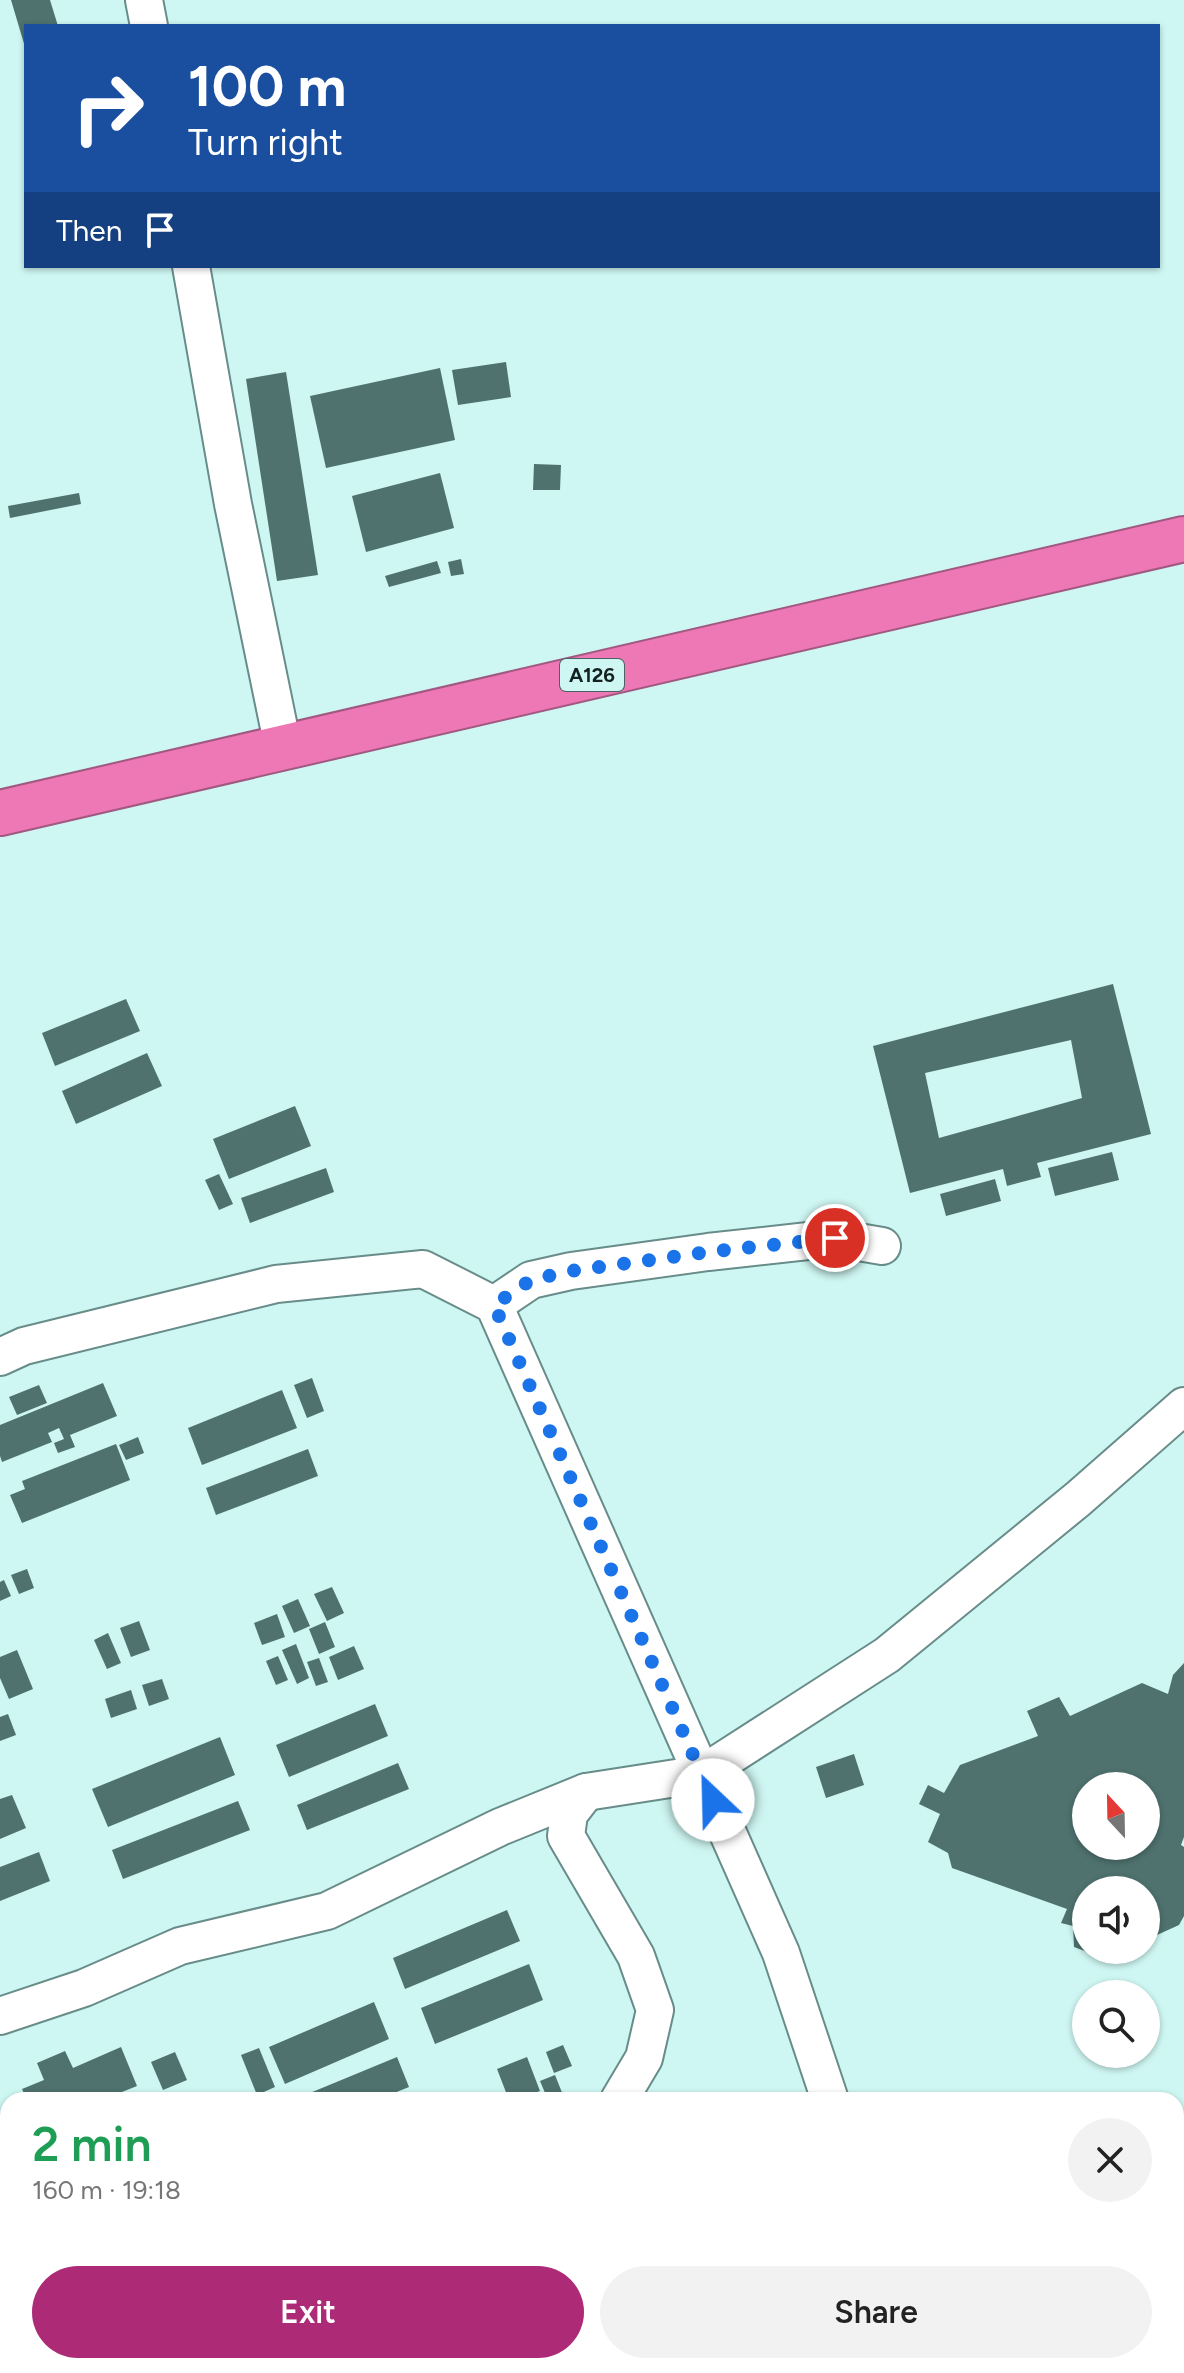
<!DOCTYPE html>
<meta charset="utf-8">
<style>
body{margin:0;font-family:Figtree,sans-serif;background:#f2f2f2;color:#222;height:100vh;display:flex;flex-direction:column;font-size:30px;white-space:nowrap}
*{box-sizing:border-box;margin:0}
p{font-size:26px;color:#767676}
.icon{flex:none;width:44px;height:44px;fill:none;stroke:currentColor;stroke-width:2;stroke-linecap:round;stroke-linejoin:round}
.map{position:relative;flex:1;overflow:hidden}
.side{position:absolute;left:0px;top:2092px;width:1184px;height:282px;display:flex;flex-direction:column;background:#fff;border-radius:24px 24px 0 0;box-shadow:0 2px 6px #0004}
.side>*{flex:none}
.banner{position:absolute;left:24px;top:24px;width:1136px;height:244px;border-radius:0px;box-shadow:0 2px 6px #0004;background:#1a4fa0;color:#fff;overflow:hidden}
.needle{width:52px;rotate:338deg}
.buttons{position:absolute;left:1072px;top:1772px;display:grid;gap:16px}
.buttons a{display:grid;place-items:center;width:88px;height:88px;border-radius:50%;background:#fff;box-shadow:0 2px 6px #0004;font-size:40px}
.pin{position:absolute;display:grid;place-items:center;width:68px;height:68px;color:#fff;margin:-34px;border:4px solid #fff;border-radius:50%;box-shadow:0 2px 8px #0007}
.me{position:absolute;width:88px;margin:-44px;rotate:336deg;stroke-linejoin:round;filter:drop-shadow(0 0 6px #0008)}
.turn{display:flex;align-items:center;gap:28px;height:168px;padding:0 32px;font-size:36px}
.turn .icon{width:104px;height:104px;stroke-width:2.5}
.turn b{display:block;font-size:56px;line-height:68px}
.then{display:flex;align-items:center;height:76px;padding:0 32px;background:#0003;gap:16px;font-size:30px}
.round{display:grid;place-items:center;flex:none;width:84px;height:84px;border-radius:42px;background:#f2f2f2}
.summary{display:flex;align-items:center;justify-content:space-between;height:136px;padding:0 32px}
h1{font-size:48px;font-weight:600;line-height:60px;color:#1e9e55}
.action{display:flex;gap:16px;margin-top:auto;padding:16px 32px}
.action a{flex:1;height:92px;border-radius:48px;background:#ac2a76;color:#fff;font-size:32px;font-weight:600;line-height:92px;text-align:center}
.action a+a{background:#f2f2f2;color:#222}
.map>svg:first-child{display:block}
.building{fill:#4f726f;fill-rule:evenodd}
.lines{fill:none;stroke-linecap:round;stroke-linejoin:round}
.street-casing{stroke:#688c89;stroke-width:40}
.highway-casing{stroke:#a15981;stroke-width:48}
.street{stroke:#fff;stroke-width:36}
.highway{stroke:#ee77b5;stroke-width:44}
.route{stroke:#1a73e8;stroke-width:14;stroke-dasharray:0 25.2}
.labels{text-anchor:middle;dominant-baseline:central;stroke-width:6;stroke-linejoin:round;paint-order:stroke}
.shield{fill:#cef6f2;stroke:#4b6260;stroke-width:2}
.shield-label{font-size:20px;font-weight:bold;fill:#132221}
</style>
<div class="map">
<svg width="1184" height="2373" viewBox="0 0 1184 2373">
<rect width="100%" height="100%" fill="#cef6f2"/>
<g class="building">
<path d="M 11,0 L 50,0 L 58,26 L 26,26 L 25,47 Z"/>
<path d="M 506,362 L 511,397 L 458,405 L 452,370 Z"/>
<path d="M 440,368 L 455,440 L 326,468 L 310,396 Z"/>
<path d="M 286,372 L 318,575 L 277,581 L 246,379 Z"/>
<path d="M 534,464 L 561,465 L 560,490 L 533,490 Z"/>
<path d="M 440,473 L 454,528 L 366,552 L 352,496 Z"/>
<path d="M 79,493 L 81,504 L 10,518 L 8,506 Z"/>
<path d="M 461,559 L 464,574 L 451,576 L 448,562 Z"/>
<path d="M 437,561 L 441,573 L 389,587 L 385,576 Z"/>
<path d="M 1113,984 L 1151,1134 L 1037,1163 L 1041,1177 L 1007,1186 L 1003,1169 L 910,1193 L 873,1046 ZM 1071,1040 L 1082,1098 L 939,1138 L 925,1073 Z"/>
<path d="M 126,999 L 140,1031 L 55,1066 L 42,1033 Z"/>
<path d="M 147,1053 L 162,1086 L 76,1124 L 62,1091 Z"/>
<path d="M 295,1106 L 311,1146 L 229,1179 L 213,1139 Z"/>
<path d="M 1112,1152 L 1119,1180 L 1055,1196 L 1048,1168 Z"/>
<path d="M 326,1168 L 334,1192 L 250,1223 L 241,1198 Z"/>
<path d="M 219,1174 L 233,1204 L 219,1210 L 205,1180 Z"/>
<path d="M 995,1179 L 1001,1201 L 946,1216 L 940,1194 Z"/>
<path d="M 312,1378 L 324,1411 L 307,1418 L 294,1385 Z"/>
<path d="M 103,1383 L 117,1416 L 70,1435 L 75,1447 L 58,1453 L 54,1443 L 64,1439 L 59,1428 L 48,1433 L 52,1442 L 2,1462 L 0,1456 L 0,1425 Z"/>
<path d="M 39,1385 L 47,1403 L 17,1415 L 9,1397 Z"/>
<path d="M 282,1390 L 297,1428 L 202,1465 L 188,1428 Z"/>
<path d="M 138,1437 L 144,1453 L 126,1460 L 119,1445 Z"/>
<path d="M 116,1444 L 130,1480 L 22,1523 L 10,1495 L 25,1489 L 22,1481 Z"/>
<path d="M 308,1449 L 318,1476 L 216,1515 L 206,1488 Z"/>
<path d="M 27,1569 L 34,1588 L 19,1594 L 11,1575 Z"/>
<path d="M 4,1580 L 11,1596 L 0,1601 L 0,1582 Z"/>
<path d="M 332,1587 L 344,1613 L 327,1621 L 314,1594 Z"/>
<path d="M 298,1599 L 310,1626 L 294,1633 L 282,1606 Z"/>
<path d="M 277,1614 L 285,1637 L 262,1645 L 254,1623 Z"/>
<path d="M 139,1621 L 150,1650 L 131,1657 L 120,1628 Z"/>
<path d="M 325,1622 L 335,1647 L 319,1654 L 309,1629 Z"/>
<path d="M 108,1633 L 121,1663 L 107,1669 L 94,1640 Z"/>
<path d="M 296,1644 L 309,1678 L 297,1684 L 282,1650 Z"/>
<path d="M 354,1646 L 364,1669 L 338,1680 L 329,1657 Z"/>
<path d="M 17,1650 L 33,1689 L 9,1699 L 0,1678 L 0,1657 Z"/>
<path d="M 278,1656 L 288,1680 L 276,1685 L 266,1661 Z"/>
<path d="M 319,1658 L 328,1682 L 316,1686 L 307,1662 Z"/>
<path d="M 1184,1663 L 1184,1837 L 1181,1845 L 1184,1847 L 1184,1916 L 1179,1925 L 1146,1940 L 1146,1890 L 1086,1890 L 1086,1950 L 1125,1950 L 1106,1959 L 1074,1947 L 1073,1926 L 1061,1923 L 1067,1909 L 952,1868 L 948,1853 L 928,1842 L 940,1814 L 919,1804 L 928,1785 L 944,1793 L 960,1765 L 1038,1736 L 1027,1711 L 1059,1697 L 1070,1716 L 1142,1683 L 1168,1694 L 1173,1675 ZM 1086,1786 L 1146,1786 L 1146,1846 L 1086,1846 Z"/>
<path d="M 162,1679 L 169,1699 L 149,1706 L 142,1685 Z"/>
<path d="M 131,1690 L 137,1709 L 111,1718 L 105,1699 Z"/>
<path d="M 375,1704 L 388,1736 L 289,1777 L 276,1745 Z"/>
<path d="M 8,1714 L 16,1735 L 0,1741 L 0,1717 Z"/>
<path d="M 220,1737 L 235,1775 L 108,1827 L 92,1789 Z"/>
<path d="M 854,1754 L 864,1785 L 826,1798 L 816,1767 Z"/>
<path d="M 398,1763 L 409,1789 L 307,1830 L 297,1805 Z"/>
<path d="M 12,1795 L 26,1828 L 0,1839 L 0,1799 Z"/>
<path d="M 238,1801 L 250,1830 L 123,1879 L 112,1850 Z"/>
<path d="M 39,1852 L 50,1881 L 0,1901 L 0,1867 Z"/>
<path d="M 507,1910 L 520,1941 L 405,1989 L 393,1958 Z"/>
<path d="M 529,1964 L 543,2000 L 435,2044 L 421,2008 Z"/>
<path d="M 374,2002 L 389,2039 L 285,2084 L 269,2047 Z"/>
<path d="M 563,2045 L 572,2066 L 554,2073 L 546,2052 Z"/>
<path d="M 121,2047 L 137,2086 L 112,2096 L 114,2100 L 27,2100 L 22,2089 L 44,2080 L 37,2063 L 65,2051 L 73,2068 Z"/>
<path d="M 259,2048 L 275,2087 L 257,2095 L 241,2055 Z"/>
<path d="M 175,2052 L 187,2080 L 163,2090 L 151,2062 Z"/>
<path d="M 397,2057 L 409,2087 L 377,2100 L 293,2100 Z"/>
<path d="M 527,2057 L 540,2091 L 527,2096 L 529,2100 L 509,2100 L 497,2069 Z"/>
<path d="M 555,2075 L 565,2100 L 548,2100 L 540,2081 Z"/>
<path d="M 369,2366 L 502,2366 L 503,2370 L 496,2373 L 353,2373 Z"/>
<path d="M 529,2366 L 553,2366 L 555,2373 L 540,2373 L 538,2370 L 532,2372 Z"/>
<path d="M 1013,2366 L 1048,2366 L 1051,2373 L 1016,2373 Z"/>
</g>
<g class="lines">
<g class="street-casing">
<g id="street">
<path d="M 144,0 L 149,26"/>
<path d="M 191,266 L 233,504 L 283,747"/>
<path d="M 494,1305 L 531,1280 L 571,1271 L 708,1252 L 835,1238 L 882,1246"/>
<path d="M 0,1357 L 24,1346 L 276,1284 L 423,1269 L 494,1305 L 781,1953 L 830,2100"/>
<path d="M 586,1792 L 569,1814 L 566,1836 L 636,1956 L 655,2010 L 644,2058 L 619,2100"/>
<path d="M 0,2016 L 84,1988 L 180,1946 L 327,1911 L 500,1827 L 586,1792 L 702,1774 L 887,1655 L 1078,1499 L 1184,1406"/>
<path d="M 1176,2202 L 1184,2198"/>
<path d="M 0,2283 L 8,2292"/>
<path d="M 1176,2328 L 1184,2329"/>
<path d="M 72,2366 L 78,2373"/>
<path d="M 918,2366 L 921,2373"/>
<path d="M 682,2373 L 699,2366"/>
</g>
</g>
<g class="highway-casing">
<path id="highway" d="M 0,813 L 1184,539"/>
</g>
<use href="#street" class="street"/>
<use href="#highway" class="highway"/>
</g>
<g class="lines">
<path class="route" d="M 713,1800 L 494,1305 L 531,1280 L 571,1271 L 708,1252 L 835,1238"/>
</g>
<g class="labels">
<rect class="shield" x="560" y="659" width="64" height="32" rx="6"/>
<g class="shield-label">
<text x="592" y="675">A126</text>
</g>
</g>
</svg>
<div class="buttons">
<a><svg class="needle" viewBox="-14 -14 28 28"><path d="M0-13l5 13h-10z" fill="#e53935"/><path d="M0 13l5-13h-10z" fill="#767676"/></svg></a>
<a><svg class="icon" aria-label="sound" viewBox="0 0 24 24"><path d="M4 9h4l5-4v14l-5-4H4zM17 9q2 3 0 6"/></svg></a>
<a><svg class="icon" aria-label="search" viewBox="0 0 24 24"><circle cx="10" cy="10" r="6"/><path d="M15 15l6 6"/></svg></a>
</div>
<div class="pin" style="left:835px;top:1238px;background:#d93025"><svg class="icon" aria-label="arrive" viewBox="0 0 24 24"><path d="M6 21V4h12l-3 4 3 4H6"/></svg></div>
<svg class="me" style="left:713px;top:1800px" viewBox="-20 -20 40 40"><circle r="19" fill="#fff"/><path d="M0-13L10 11 0 6-10 11z" fill="#1a73e8"/></svg>
<div class="banner">
<div class="turn"><svg class="icon" aria-label="right" viewBox="0 0 24 24"><path d="M7 20v-9h11M14 6l5 5-5 5"/></svg><div><b>100 m</b>Turn right</div></div>
<div class="then">Then<svg class="icon" aria-label="arrive" viewBox="0 0 24 24"><path d="M6 21V4h12l-3 4 3 4H6"/></svg></div>
</div>
<section class="side">
<div class="summary"><div><h1>2 min</h1><p>160 m · 19:18</p></div><a class="round"><svg class="icon" aria-label="close" viewBox="0 0 24 24"><path d="M6 6l12 12M18 6L6 18"/></svg></a></div>
<div class="action"><a>Exit</a><a>Share</a></div>
</section>
</div>
